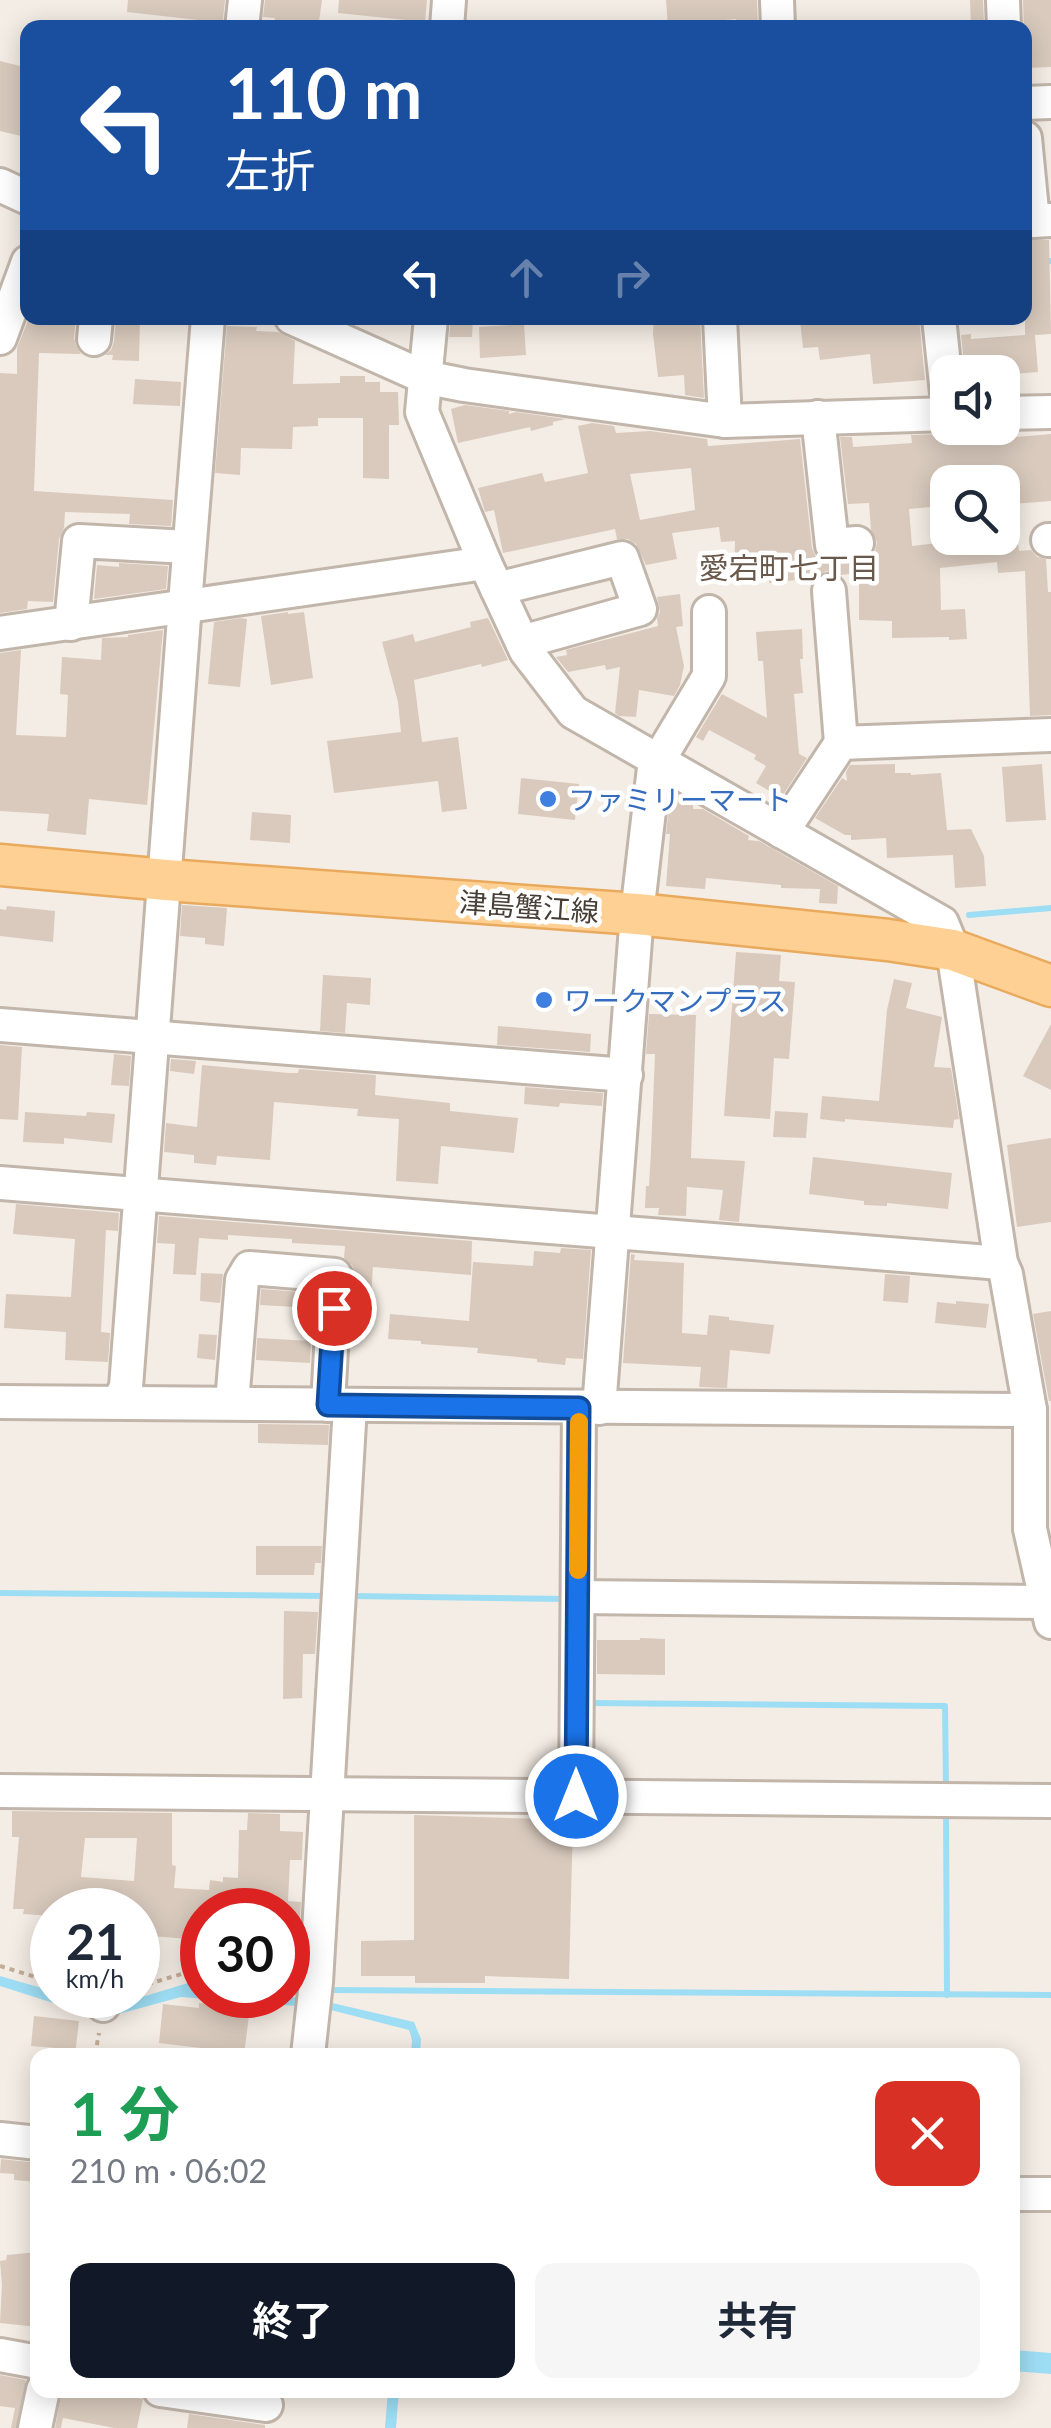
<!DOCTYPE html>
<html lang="ja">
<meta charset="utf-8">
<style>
body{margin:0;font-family:Lato,"Noto Sans JP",sans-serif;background:#f6f6f7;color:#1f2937;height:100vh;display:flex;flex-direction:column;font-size:38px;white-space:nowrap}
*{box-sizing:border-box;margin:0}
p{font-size:32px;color:#747a83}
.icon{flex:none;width:55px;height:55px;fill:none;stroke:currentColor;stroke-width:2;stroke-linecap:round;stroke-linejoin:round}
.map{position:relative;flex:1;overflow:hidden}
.details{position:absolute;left:30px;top:2048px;width:990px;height:350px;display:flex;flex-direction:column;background:#fff;border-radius:20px;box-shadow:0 5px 25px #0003}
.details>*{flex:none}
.hud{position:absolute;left:20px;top:20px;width:1012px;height:305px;border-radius:20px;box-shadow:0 5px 25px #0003;background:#1a4fa0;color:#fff;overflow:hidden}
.tools{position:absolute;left:930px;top:355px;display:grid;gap:20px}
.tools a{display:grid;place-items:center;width:90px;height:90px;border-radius:20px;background:#fff;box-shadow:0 5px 25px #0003;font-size:50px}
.speed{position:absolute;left:30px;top:1888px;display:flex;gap:20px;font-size:50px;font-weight:700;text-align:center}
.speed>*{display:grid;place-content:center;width:130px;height:130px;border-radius:50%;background:#fff;box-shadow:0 5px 25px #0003;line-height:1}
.speed small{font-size:25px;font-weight:400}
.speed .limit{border:15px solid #d22;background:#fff;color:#111}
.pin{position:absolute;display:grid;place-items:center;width:85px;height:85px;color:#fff;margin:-42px;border:5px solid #fff;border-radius:50%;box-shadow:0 2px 10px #0007}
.me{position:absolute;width:110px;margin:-55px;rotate:0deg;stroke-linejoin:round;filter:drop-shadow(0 0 8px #0008)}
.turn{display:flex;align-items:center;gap:35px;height:210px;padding:0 40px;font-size:45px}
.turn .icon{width:130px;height:130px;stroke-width:2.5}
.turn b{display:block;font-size:70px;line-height:85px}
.lanes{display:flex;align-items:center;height:95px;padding:0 40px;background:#0003;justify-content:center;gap:50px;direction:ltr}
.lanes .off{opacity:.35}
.round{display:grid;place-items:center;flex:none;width:105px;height:105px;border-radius:20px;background:#f6f6f7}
.head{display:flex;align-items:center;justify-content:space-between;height:170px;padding:0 40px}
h1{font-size:60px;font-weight:700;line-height:75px;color:#1e9e55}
.cta{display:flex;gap:20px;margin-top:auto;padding:20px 40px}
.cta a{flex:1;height:115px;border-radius:20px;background:#111827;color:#fff;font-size:40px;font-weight:700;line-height:115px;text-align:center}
.cta a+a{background:#f6f6f7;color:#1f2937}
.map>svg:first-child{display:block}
.water{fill:#9edef4}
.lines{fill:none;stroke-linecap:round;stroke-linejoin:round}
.stream{stroke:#9edef4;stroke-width:6}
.building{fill:#d9cabd;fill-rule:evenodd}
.minor-casing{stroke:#c2b6ab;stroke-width:38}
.major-casing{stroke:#e9aa5e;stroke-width:45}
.path{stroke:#c2ad98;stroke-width:4;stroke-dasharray:5 5;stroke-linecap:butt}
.minor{stroke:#fff;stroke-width:32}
.major{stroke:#ffd093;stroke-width:40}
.route-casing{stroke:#114b97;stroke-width:25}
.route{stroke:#1a73e8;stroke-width:18}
.slow{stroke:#f59e0b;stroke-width:18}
.shop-dot{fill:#3f7fe0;stroke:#fff;stroke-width:4}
.labels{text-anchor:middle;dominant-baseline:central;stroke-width:9;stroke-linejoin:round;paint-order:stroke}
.shop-label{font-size:28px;fill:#366cbe;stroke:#fff;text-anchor:start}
.street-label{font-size:28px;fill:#463d35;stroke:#fff}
.neighbourhood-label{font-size:30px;fill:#6a594b;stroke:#fff}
</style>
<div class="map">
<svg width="1051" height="2428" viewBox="0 0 1051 2428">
<rect width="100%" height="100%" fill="#f4ede5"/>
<g class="water">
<path d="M 0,1976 L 52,1991 L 52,1995 L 66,1995 L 109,2007 L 188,1983 L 202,1985 L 202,1995 L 277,1995 L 328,2002 L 414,2022 L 421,2039 L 420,2055 L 411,2055 L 412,2040 L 409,2030 L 323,2008 L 181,1997 L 115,2015 L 94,2016 L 0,1986 Z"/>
<path d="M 1013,2350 L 1051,2353 L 1051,2374 L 1013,2371 Z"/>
<path d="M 388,2390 L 399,2390 L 396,2428 L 385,2428 Z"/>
</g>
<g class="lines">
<g class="stream">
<path d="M 1025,262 L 1051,261"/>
<path d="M 969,915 L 1051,908"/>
<path d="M 0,1593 L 329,1596"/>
<path d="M 351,1596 L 567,1599 L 567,1603"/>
<path d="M 589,1703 L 945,1706 L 946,1786"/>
<path d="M 946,1812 L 947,1995"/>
<path d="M 327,1990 L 1051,1995"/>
</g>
</g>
<g class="building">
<path d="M 128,0 L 225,0 L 222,28 L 207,28 L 207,21 L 127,12 Z"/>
<path d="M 265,0 L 322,0 L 318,28 L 274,28 L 275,18 L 263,17 Z"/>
<path d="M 339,0 L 427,0 L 425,22 L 338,13 Z"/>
<path d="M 666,0 L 757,0 L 758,28 L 737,28 L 736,19 L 690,23 L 690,28 L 668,28 Z"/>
<path d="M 970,0 L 983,0 L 984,25 L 971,26 Z"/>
<path d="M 1023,0 L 1051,0 L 1051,67 L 1025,68 Z"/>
<path d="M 0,61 L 28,68 L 28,108 L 21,136 L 0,131 Z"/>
<path d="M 1025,239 L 1049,240 L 1051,334 L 1035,335 L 1038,372 L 1002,375 L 1002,372 L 965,372 L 961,335 L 971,334 L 971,339 L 1025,335 Z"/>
<path d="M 29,318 L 76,318 L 74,338 L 76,346 L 81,354 L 39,353 L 34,491 L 173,500 L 171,526 L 129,524 L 130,514 L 65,512 L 64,528 L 59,539 L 53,602 L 28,601 L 27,609 L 0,613 L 0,373 L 17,374 L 17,348 Z"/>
<path d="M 116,318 L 140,318 L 139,361 L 112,360 L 113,355 L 105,355 L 111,350 L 114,342 Z"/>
<path d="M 451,318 L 473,318 L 472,337 L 449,337 Z"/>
<path d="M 654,318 L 700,318 L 704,398 L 685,395 L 684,375 L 658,377 L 653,334 Z"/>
<path d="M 824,318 L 854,318 L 854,321 L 919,318 L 925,380 L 873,384 L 870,354 L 820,360 L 818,347 L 803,348 L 800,320 Z"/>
<path d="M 524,324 L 526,355 L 480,358 L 479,327 Z"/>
<path d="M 227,326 L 257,327 L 256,331 L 278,332 L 295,341 L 293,384 L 340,383 L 340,376 L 365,376 L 365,382 L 380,382 L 380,392 L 398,392 L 399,425 L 389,425 L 389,479 L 363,478 L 363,418 L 318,418 L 318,426 L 293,427 L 292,449 L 241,448 L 240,475 L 215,473 Z"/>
<path d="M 135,379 L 181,382 L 180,406 L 133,404 Z"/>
<path d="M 465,405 L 509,411 L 509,414 L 516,412 L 566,419 L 553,422 L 553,425 L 531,431 L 530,427 L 458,443 L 451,409 Z"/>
<path d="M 592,423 L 614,426 L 616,433 L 650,431 L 707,439 L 708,446 L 800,439 L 812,548 L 816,557 L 823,563 L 834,565 L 867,560 L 875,552 L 877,542 L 871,530 L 869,503 L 848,504 L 840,437 L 852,437 L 853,447 L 912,443 L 911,435 L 949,434 L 969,428 L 989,428 L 1002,433 L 1003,438 L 1051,434 L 1051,501 L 1002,505 L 1002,482 L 939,482 L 941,506 L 909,509 L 912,546 L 938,543 L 939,551 L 1018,543 L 1019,551 L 1031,550 L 1037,557 L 1046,559 L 1048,592 L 1051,592 L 1051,715 L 1030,716 L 1025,571 L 998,573 L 997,562 L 940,568 L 941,610 L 965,609 L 967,639 L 949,640 L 949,637 L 892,638 L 892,621 L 859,620 L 859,573 L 840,575 L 826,571 L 815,578 L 769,583 L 769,578 L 734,576 L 735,541 L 721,542 L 719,527 L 672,533 L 677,559 L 646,565 L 636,544 L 628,539 L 617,539 L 615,529 L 503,553 L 494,510 L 485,512 L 478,488 L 542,473 L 545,482 L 588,473 L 578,426 ZM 691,468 L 695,510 L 640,520 L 630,474 Z"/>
<path d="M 119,563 L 168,566 L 166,589 L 94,599 L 97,565 L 119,567 Z"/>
<path d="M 680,594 L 683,626 L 676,627 L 684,666 L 680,685 L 674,696 L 639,690 L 636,717 L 619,716 L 615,713 L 620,667 L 606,670 L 605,665 L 568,672 L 556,657 L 567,655 L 566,650 L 658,626 L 657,618 L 660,612 L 657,597 Z"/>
<path d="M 288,612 L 288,614 L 304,612 L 313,678 L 271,685 L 261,616 Z"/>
<path d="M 241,618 L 247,619 L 240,687 L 208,684 L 214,622 Z"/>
<path d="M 488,618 L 508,660 L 482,667 L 481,664 L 414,680 L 422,742 L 458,737 L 467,809 L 442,812 L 438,781 L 334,793 L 327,741 L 401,732 L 398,702 L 382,642 L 413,634 L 415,642 L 471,627 L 470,622 Z"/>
<path d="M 802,629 L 803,659 L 800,659 L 803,693 L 794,694 L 799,754 L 807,758 L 781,798 L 756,783 L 766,766 L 754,759 L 756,755 L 709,730 L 703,741 L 696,737 L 722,694 L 767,718 L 763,661 L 758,661 L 756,632 Z"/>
<path d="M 163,630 L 147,805 L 89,799 L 86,835 L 47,831 L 49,814 L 0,811 L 0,653 L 21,650 L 16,735 L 66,737 L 68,695 L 60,694 L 62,657 L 101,660 L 102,638 L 128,637 L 128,635 Z"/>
<path d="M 895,764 L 895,773 L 911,773 L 911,775 L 941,773 L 947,830 L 971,829 L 984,856 L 986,886 L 955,888 L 953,855 L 887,858 L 886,838 L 851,840 L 851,835 L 845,835 L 815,818 L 842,778 L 847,781 L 846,772 L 850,765 Z"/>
<path d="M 1042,764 L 1046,820 L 1006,822 L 1002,767 Z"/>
<path d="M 521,778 L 579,784 L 575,820 L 518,814 Z"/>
<path d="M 671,791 L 693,804 L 693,809 L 703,809 L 749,836 L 748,840 L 759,841 L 838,886 L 837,904 L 819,903 L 820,889 L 781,888 L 781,885 L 706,878 L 705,889 L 666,886 L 670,834 L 666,834 Z"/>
<path d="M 252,812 L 291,815 L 290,843 L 250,840 Z"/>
<path d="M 182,905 L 227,908 L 224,946 L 205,944 L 205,938 L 180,936 Z"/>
<path d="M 7,906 L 55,911 L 53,942 L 0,936 L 0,909 L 6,910 Z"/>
<path d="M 736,952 L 781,955 L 779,981 L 795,982 L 789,1059 L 774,1058 L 770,1119 L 724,1116 Z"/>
<path d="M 323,975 L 371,978 L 370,1005 L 347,1003 L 345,1033 L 320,1031 Z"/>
<path d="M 894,979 L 912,983 L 906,1008 L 942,1017 L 934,1067 L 951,1068 L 959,1119 L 954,1120 L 953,1128 L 845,1119 L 845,1122 L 820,1119 L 822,1096 L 879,1101 L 887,1010 Z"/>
<path d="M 649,1014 L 696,1015 L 691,1158 L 745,1161 L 739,1222 L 719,1220 L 723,1190 L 687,1187 L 686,1216 L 658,1215 L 659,1208 L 645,1208 L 646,1186 L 649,1186 L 651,1151 L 655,1054 L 646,1054 Z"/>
<path d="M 1051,1024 L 1051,1090 L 1023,1076 Z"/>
<path d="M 498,1026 L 591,1034 L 590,1052 L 497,1045 Z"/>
<path d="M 0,1045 L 22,1047 L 18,1120 L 0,1119 Z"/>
<path d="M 114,1054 L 131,1056 L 129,1086 L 111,1085 Z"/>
<path d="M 171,1059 L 196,1061 L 194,1074 L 170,1071 Z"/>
<path d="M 202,1065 L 289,1073 L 298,1073 L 299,1069 L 376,1075 L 375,1095 L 450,1103 L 450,1111 L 518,1118 L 514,1153 L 441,1146 L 438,1184 L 396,1181 L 399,1119 L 357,1116 L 358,1109 L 274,1102 L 270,1160 L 217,1156 L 216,1165 L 194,1163 L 194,1155 L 164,1152 L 166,1123 L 197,1127 Z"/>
<path d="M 525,1087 L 603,1093 L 602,1106 L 560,1103 L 559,1107 L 524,1104 Z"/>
<path d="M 775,1111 L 808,1113 L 806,1138 L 773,1137 Z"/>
<path d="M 25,1112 L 86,1116 L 87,1112 L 115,1114 L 112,1143 L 64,1138 L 64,1144 L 23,1142 Z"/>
<path d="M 1051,1138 L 1051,1222 L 1017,1227 L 1007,1145 Z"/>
<path d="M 813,1157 L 952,1173 L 948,1209 L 887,1203 L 887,1206 L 864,1205 L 864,1201 L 809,1194 Z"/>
<path d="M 16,1204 L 119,1213 L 118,1231 L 106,1230 L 101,1332 L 110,1333 L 108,1362 L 65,1360 L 66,1332 L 4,1328 L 6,1294 L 71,1297 L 75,1239 L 13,1234 Z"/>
<path d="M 159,1216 L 472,1241 L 471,1275 L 373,1267 L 370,1313 L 353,1312 L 355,1275 L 352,1265 L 344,1258 L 345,1246 L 292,1243 L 292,1239 L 228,1235 L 228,1240 L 199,1238 L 196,1275 L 173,1274 L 175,1244 L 157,1243 Z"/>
<path d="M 561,1248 L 591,1250 L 583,1359 L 566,1358 L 565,1365 L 537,1362 L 537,1359 L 477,1353 L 478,1348 L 421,1344 L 421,1341 L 388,1339 L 390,1314 L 469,1321 L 473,1262 L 533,1266 L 534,1251 L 560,1253 Z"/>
<path d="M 631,1254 L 635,1255 L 634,1260 L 684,1263 L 682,1333 L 707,1335 L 709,1315 L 729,1317 L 729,1320 L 774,1325 L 770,1354 L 730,1350 L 727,1388 L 699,1387 L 701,1367 L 623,1363 Z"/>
<path d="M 201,1273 L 223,1274 L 220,1303 L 200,1301 Z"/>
<path d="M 885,1274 L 910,1276 L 908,1303 L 883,1301 Z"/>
<path d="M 261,1289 L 314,1293 L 313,1308 L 260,1305 Z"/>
<path d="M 956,1301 L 989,1304 L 986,1328 L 935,1323 L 937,1302 L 956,1304 Z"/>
<path d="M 1051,1311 L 1051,1401 L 1049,1401 L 1033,1314 Z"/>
<path d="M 199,1334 L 217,1335 L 215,1360 L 197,1358 Z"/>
<path d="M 257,1338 L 311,1341 L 310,1363 L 256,1360 Z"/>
<path d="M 258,1424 L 329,1425 L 328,1445 L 258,1443 Z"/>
<path d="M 256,1546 L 322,1546 L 321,1563 L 315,1563 L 314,1575 L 256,1575 Z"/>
<path d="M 284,1611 L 318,1612 L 315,1654 L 303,1654 L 302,1698 L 283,1699 Z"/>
<path d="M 640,1638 L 665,1639 L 665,1675 L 597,1674 L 597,1640 L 640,1640 Z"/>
<path d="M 12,1811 L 172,1813 L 172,1865 L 176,1866 L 174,1888 L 209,1890 L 210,1880 L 223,1882 L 223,1877 L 238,1878 L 239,1830 L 247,1830 L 248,1813 L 280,1814 L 280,1831 L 303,1832 L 302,1860 L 290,1860 L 288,1901 L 301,1902 L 300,1919 L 288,1918 L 288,1910 L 202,1910 L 202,1940 L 138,1935 L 138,1910 L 52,1910 L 52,1916 L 23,1914 L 24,1909 L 13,1909 L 19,1837 L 12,1837 ZM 85,1838 L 137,1838 L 134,1881 L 81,1877 Z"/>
<path d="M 414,1815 L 573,1820 L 569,1979 L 485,1976 L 485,1983 L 415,1983 L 415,1976 L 361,1976 L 361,1941 L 414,1940 Z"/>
<path d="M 199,2003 L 221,2006 L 220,2012 L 249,2015 L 244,2055 L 226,2055 L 226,2051 L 159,2043 L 163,2004 L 199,2008 Z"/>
<path d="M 34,2016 L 79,2021 L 75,2055 L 56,2053 L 56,2048 L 31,2046 Z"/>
<path d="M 1,2159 L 38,2163 L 38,2182 L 14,2180 L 14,2174 L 0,2173 Z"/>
<path d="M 38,2252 L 38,2327 L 0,2323 L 2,2285 L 0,2261 L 6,2260 L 7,2255 Z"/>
<path d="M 0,2375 L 26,2380 L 16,2428 L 11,2428 L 15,2408 L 0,2406 Z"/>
<path d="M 62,2390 L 117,2390 L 116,2394 L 143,2399 L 137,2428 L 114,2428 L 63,2418 L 61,2428 L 55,2428 Z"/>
<path d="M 189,2414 L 265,2425 L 265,2428 L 187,2428 Z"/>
</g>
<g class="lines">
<g class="minor-casing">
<g id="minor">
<path d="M 777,0 L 778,28"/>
<path d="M 1003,0 L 1004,28"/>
<path d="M 242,28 L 245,0"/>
<path d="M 447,28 L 449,0"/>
<path d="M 1025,103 L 1051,102"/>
<path d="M 1025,138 L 1033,221 L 1051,220"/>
<path d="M 0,185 L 28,198"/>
<path d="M 292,318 L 424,377 L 464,385 L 725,421 L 948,414"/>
<path d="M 431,318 L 422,412 L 485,563 L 526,651 L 573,712 L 942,923 L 953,950 L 1001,1263 L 1006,1274 L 1030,1410 L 1030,1529 L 1051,1622"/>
<path d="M 720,318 L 725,421"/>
<path d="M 939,318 L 948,403"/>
<path d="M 0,338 L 28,262"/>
<path d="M 94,339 L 96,318"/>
<path d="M 1002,413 L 1051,412"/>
<path d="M 818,417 L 832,545 L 857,543"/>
<path d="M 1048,540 L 1051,540"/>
<path d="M 497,589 L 622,558 L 640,609 L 522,642"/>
<path d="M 829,591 L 841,743"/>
<path d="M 71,624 L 79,541 L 188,547"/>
<path d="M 0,633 L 485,563"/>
<path d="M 658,761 L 709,676 L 709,612"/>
<path d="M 782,832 L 841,743 L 1051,735"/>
<path d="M 0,1025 L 626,1075"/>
<path d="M 0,1183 L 1001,1263"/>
<path d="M 0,1402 L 1030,1410"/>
<path d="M 119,1402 L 126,1387 C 154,1030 178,674 208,318"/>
<path d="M 232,1403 L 242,1280 L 249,1268 L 335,1275 L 328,1405"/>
<path d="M 599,1408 L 637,914 L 655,759"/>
<path d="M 578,1597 L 1046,1602"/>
<path d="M 0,1791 L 1051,1801"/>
<path d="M 576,1797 L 579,1408"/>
<path d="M 103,2005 L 104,1997"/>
<path d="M 308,2055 L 316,1982 L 350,1406"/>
<path d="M 0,2139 L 38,2143"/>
<path d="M 1012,2194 L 1051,2194"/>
<path d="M 0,2355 L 38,2362"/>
<path d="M 160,2390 L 266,2405"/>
<path d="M 35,2428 L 43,2390"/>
</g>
</g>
<g class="major-casing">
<path id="major" d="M 0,865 L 166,880 L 637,914 L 888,940 L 953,950 L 1051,986"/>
</g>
<g class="path">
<path d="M 0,1966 L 52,1982"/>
<path d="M 138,1987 L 195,1970 L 202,1970"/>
<path d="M 95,2055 L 99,2033"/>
</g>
<use href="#minor" class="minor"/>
<use href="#major" class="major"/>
</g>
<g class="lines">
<g class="route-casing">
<path id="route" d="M 334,1308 L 328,1405 L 579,1408 L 576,1796"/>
</g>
<use href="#route" class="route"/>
<path class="slow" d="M 578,1570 L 579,1422"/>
</g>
<g class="shop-dot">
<circle cx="548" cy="799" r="10"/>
<circle cx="544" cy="1000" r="10"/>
</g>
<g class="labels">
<g class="shop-label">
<text x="568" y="799">ファミリーマート</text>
<text x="564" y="1000">ワークマンプラス</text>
</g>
<g class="street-label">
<text transform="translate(529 906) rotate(4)">津島蟹江線</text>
</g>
<g class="neighbourhood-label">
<text x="789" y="567">愛宕町七丁目</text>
</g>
</g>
</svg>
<div class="tools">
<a><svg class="icon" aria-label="sound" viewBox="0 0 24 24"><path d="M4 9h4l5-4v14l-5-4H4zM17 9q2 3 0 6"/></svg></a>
<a><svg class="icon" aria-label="search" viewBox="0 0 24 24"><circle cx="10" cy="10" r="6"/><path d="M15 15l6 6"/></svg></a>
</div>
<div class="speed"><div>21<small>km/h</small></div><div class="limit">30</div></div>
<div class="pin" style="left:334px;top:1308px;background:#d93025"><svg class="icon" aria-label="arrive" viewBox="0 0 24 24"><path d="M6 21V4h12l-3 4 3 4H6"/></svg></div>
<svg class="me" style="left:576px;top:1796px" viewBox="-20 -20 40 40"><circle r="17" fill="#1a73e8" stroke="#fff" stroke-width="3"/><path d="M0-11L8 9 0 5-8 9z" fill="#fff"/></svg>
<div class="hud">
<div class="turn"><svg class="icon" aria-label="left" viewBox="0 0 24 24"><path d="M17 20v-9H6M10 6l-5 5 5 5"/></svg><div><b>110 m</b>左折</div></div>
<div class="lanes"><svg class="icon" aria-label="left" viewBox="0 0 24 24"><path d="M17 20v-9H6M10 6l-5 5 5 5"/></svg><svg class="icon off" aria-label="ahead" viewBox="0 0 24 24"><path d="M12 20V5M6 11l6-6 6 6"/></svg><svg class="icon off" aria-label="right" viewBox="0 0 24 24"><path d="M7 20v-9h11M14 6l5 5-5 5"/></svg></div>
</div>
<section class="details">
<div class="head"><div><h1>1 分</h1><p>210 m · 06:02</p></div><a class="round" style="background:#d93025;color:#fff"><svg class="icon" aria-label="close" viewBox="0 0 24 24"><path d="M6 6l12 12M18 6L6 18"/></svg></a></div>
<div class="cta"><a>終了</a><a>共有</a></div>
</section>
</div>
